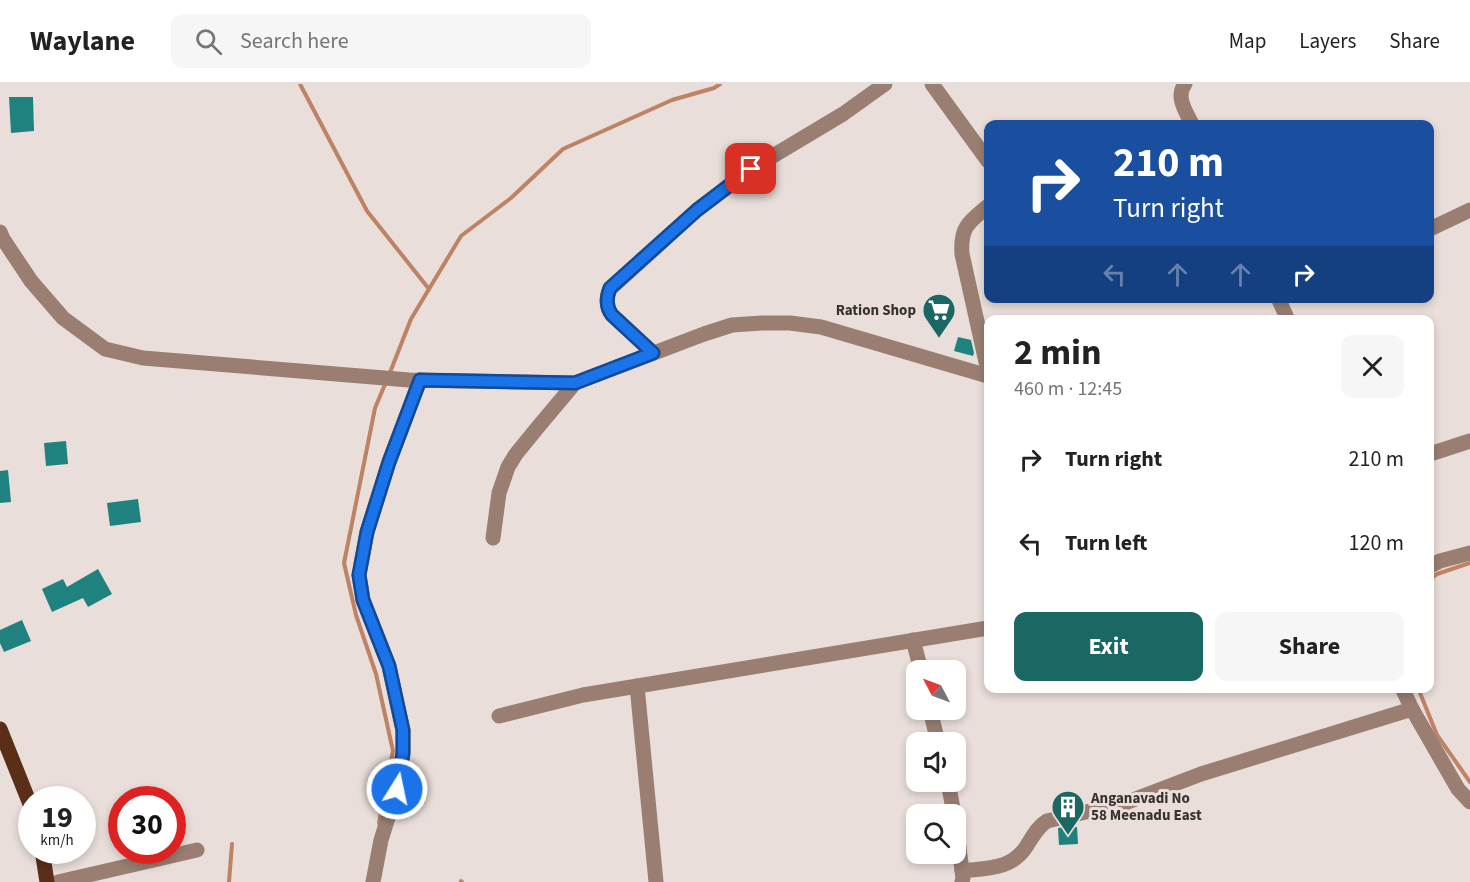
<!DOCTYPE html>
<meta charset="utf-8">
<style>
body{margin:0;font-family:"Source Sans 3",sans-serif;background:#f6f6f6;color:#222;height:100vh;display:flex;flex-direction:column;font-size:22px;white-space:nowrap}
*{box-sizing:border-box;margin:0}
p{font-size:20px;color:#767676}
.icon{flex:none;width:33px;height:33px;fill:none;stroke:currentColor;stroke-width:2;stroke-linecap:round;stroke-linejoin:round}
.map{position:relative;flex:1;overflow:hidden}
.details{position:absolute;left:984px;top:231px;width:450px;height:378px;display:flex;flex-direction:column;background:#fff;border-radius:12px;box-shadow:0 3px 9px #0003}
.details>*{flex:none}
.top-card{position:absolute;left:984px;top:36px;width:450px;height:183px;border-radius:12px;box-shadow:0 3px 9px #0003;background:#1a4fa0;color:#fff;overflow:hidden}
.needle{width:39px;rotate:311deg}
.fabs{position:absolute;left:906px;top:576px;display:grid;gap:12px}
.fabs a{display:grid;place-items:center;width:60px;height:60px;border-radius:12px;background:#fff;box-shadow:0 3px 9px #0003;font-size:30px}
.speed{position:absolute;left:18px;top:702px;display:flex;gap:12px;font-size:30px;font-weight:700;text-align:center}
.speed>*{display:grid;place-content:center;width:78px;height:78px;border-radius:50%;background:#fff;box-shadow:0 3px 9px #0003;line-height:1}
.speed small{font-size:15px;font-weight:400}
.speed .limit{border:9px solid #d22;background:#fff;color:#111}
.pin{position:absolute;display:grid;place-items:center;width:51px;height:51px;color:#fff;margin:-26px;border-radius:12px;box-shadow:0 3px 9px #0006}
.me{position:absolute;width:66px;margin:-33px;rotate:10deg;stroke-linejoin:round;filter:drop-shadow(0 0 4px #0008)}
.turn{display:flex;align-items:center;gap:21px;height:126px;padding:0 30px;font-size:27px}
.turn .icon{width:78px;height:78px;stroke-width:2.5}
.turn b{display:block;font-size:42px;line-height:51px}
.lanes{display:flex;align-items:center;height:57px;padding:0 30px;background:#0003;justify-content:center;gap:30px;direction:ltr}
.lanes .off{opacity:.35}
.round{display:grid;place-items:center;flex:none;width:63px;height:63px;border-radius:12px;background:#f6f6f6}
.overview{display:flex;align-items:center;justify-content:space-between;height:102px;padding:0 30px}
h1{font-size:36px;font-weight:700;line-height:45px}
.button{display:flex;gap:12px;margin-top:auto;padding:12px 30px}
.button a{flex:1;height:69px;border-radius:12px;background:#1a6764;color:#fff;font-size:24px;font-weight:700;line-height:69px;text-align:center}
.button a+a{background:#f6f6f6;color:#222}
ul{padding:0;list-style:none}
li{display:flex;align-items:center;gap:18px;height:84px;padding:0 30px}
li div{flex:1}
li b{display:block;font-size:22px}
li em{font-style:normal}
header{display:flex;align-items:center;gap:36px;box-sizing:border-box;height:84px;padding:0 30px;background:#fff;border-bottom:2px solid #e0e0e0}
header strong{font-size:28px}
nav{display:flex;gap:33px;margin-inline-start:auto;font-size:21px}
.search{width:420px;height:54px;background:#f6f6f6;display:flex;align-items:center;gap:15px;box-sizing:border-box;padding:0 21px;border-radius:12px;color:#767676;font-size:22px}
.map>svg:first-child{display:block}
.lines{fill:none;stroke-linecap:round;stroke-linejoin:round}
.stream{stroke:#be8264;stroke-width:4}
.building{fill:#20827e}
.minor{stroke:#997e71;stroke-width:15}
.major{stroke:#5b2e17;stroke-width:15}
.route-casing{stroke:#114b97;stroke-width:15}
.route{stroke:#1a73e8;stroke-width:10}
.labels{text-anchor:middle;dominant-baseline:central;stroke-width:6;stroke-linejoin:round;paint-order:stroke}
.poi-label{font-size:15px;font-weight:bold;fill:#363230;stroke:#e9ded9;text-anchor:end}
</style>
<header>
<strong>Waylane</strong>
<div class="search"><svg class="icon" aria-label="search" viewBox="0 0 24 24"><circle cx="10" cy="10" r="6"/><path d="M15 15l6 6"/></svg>Search here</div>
<nav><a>Map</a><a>Layers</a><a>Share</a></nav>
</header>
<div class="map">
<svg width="1470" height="798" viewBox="0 0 1470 798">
<rect width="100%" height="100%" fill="#e9ded9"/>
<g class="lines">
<g class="stream">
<path d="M 300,0 L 367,127 L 429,205 L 411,235 L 389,291"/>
<path d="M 429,205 L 461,152 L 511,114 L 563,65 L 672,16 L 714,4 L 720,0"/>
<path d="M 1430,495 L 1437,490 L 1470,479"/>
<path d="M 1418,604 L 1437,651 L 1470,698"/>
<path d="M 379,739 L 393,667 L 376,590 L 356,531 L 344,479 L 375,324 L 386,298"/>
<path d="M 461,797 L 462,798"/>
<path d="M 229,798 L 232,760"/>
</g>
</g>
<g class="building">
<path d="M 9,13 L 33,13 L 34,47 L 11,49 Z"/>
<path d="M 958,253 L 971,256 L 974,269 L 973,272 L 954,267 Z"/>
<path d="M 66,357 L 68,380 L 46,382 L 44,359 Z"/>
<path d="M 8,386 L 11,418 L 0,419 L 0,387 Z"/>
<path d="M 138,415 L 141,438 L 110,442 L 107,419 Z"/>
<path d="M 98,485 L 112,510 L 88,523 L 83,514 L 52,528 L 42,505 L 63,495 L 67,503 Z"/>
<path d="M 22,536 L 31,557 L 4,568 L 0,559 L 0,546 Z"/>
<path d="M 1064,743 L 1077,743 L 1078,760 L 1059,761 L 1058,744 Z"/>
</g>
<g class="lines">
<g class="minor">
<path d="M 932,0 L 988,77"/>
<path d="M 1185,0 C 1175,12 1186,28 1192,40"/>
<path d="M 988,122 C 969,138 960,143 962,170 L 988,287"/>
<path d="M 1430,145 L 1470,126"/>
<path d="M 0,148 L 3,155 L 31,197 L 63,234 L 105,265 L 143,274 L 409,296 L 575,299 L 704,250 L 732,241 L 762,239 L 790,239 L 821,243 L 988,292"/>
<path d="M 1278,214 L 1288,236"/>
<path d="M 653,269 L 612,231 C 606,223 606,214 610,205 L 697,126 L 751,85 L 843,30 L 885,0"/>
<path d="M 1430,370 L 1470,357"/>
<path d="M 493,454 L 499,409 L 508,383 L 516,370 L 538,343 L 575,299"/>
<path d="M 1430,482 L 1440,477 L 1470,469"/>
<path d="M 913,556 L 921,586"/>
<path d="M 637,602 L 656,798"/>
<path d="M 1402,604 L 1412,625 L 1458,705 L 1470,718"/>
<path d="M 930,626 L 938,658"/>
<path d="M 499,632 L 583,611 L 988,544"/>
<path d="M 948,698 L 954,730"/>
<path d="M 956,741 L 963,794 L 962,798"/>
<path d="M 962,787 C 986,784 1011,786 1026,763 C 1032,754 1037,743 1047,737 L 1125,719 L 1201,690 L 1412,625"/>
<path d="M 58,798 L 197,766"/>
<path d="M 373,798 L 381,756 L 397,705 L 403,669 L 403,647 L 389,582 L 363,516 L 359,491 L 367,448 L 389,378 L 420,296"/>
</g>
<g class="major">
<path d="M 0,645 L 32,725"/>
<path d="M 42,766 L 47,798"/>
</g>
</g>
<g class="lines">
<g class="route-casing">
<path id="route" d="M 397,705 L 403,669 L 403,646 L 389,582 L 363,516 L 359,491 L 367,448 L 389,378 L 420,296 L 575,299 L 653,269 L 612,231 C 606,223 606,214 610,204 L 697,126 L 751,85"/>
</g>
<use href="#route" class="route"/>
</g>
<defs>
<g id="supermarket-pin" transform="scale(1.725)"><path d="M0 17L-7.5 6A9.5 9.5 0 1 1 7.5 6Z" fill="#1a6764" stroke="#e9ded9"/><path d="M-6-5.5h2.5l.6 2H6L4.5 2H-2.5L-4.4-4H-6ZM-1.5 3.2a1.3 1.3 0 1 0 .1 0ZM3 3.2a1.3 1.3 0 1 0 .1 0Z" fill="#fff"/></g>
<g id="building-pin" transform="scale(1.725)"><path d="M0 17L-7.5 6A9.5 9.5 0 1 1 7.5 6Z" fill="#1a6764" stroke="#e9ded9"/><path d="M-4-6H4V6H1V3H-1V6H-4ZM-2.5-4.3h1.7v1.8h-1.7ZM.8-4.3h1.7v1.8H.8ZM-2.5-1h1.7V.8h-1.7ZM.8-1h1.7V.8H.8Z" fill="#fff"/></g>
</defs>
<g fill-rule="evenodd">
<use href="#supermarket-pin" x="939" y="226"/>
<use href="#building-pin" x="1068" y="723"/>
</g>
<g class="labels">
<g class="poi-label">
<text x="916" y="226">Ration Shop</text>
<text x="1091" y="714" text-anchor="start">Anganavadi No<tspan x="1091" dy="17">58 Meenadu East</tspan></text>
</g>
</g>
</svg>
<div class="fabs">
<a><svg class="needle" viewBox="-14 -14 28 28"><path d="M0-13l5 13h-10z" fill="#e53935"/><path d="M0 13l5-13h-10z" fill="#767676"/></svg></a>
<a><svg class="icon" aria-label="sound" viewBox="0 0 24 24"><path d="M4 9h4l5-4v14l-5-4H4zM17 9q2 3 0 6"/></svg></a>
<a><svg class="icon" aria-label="search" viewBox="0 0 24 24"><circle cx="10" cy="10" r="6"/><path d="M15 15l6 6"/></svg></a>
</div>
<div class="speed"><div>19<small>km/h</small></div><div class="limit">30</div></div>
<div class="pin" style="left:751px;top:85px;background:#d93025"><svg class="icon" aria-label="arrive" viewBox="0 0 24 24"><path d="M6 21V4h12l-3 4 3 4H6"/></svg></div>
<svg class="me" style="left:397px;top:705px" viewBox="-20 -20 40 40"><circle r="17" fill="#1a73e8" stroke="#fff" stroke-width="3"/><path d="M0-11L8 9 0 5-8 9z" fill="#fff"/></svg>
<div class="top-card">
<div class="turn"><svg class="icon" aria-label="right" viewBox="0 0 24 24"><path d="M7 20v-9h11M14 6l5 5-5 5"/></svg><div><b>210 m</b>Turn right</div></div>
<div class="lanes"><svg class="icon off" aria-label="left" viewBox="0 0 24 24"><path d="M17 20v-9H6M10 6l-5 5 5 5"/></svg><svg class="icon off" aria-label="ahead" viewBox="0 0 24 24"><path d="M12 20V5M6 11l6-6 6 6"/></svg><svg class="icon off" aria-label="ahead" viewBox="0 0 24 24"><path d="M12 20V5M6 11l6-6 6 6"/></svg><svg class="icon" aria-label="right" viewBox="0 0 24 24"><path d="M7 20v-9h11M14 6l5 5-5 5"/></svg></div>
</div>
<section class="details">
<div class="overview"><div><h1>2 min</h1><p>460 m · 12:45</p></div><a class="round"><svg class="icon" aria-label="close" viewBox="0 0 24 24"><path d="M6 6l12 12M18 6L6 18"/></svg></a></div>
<ul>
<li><svg class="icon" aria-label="right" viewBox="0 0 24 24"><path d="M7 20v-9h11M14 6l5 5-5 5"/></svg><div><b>Turn right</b></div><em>210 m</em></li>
<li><svg class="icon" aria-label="left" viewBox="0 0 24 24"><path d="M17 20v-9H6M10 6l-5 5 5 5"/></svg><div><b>Turn left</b></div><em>120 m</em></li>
</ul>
<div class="button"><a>Exit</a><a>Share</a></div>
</section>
</div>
